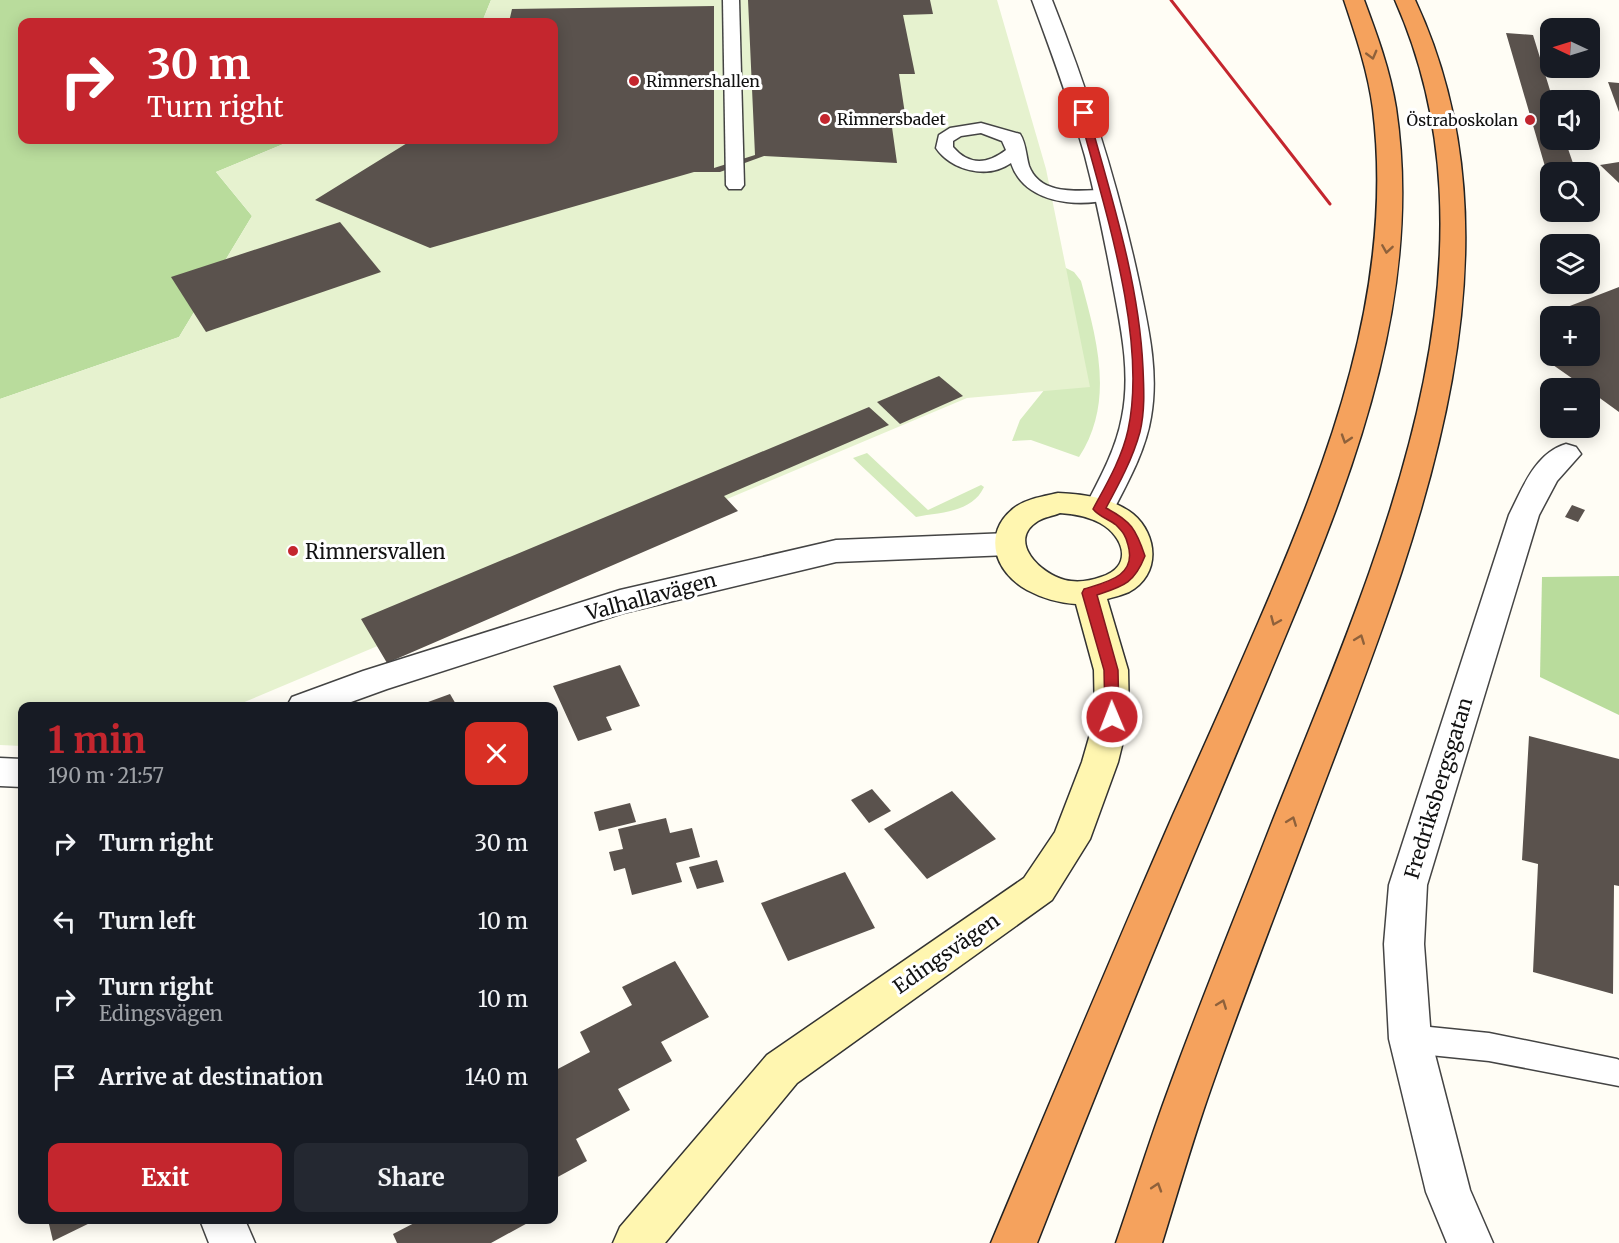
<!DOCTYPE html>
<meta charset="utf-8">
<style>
body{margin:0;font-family:Merriweather,serif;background:#242831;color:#f1f3f6;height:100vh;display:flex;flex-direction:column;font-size:22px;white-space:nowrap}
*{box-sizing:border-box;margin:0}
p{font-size:20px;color:#9ea1a6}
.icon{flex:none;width:33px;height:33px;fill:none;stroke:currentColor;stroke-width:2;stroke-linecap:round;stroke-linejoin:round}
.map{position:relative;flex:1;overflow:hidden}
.panel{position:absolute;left:18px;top:702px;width:540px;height:522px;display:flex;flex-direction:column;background:#171b24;border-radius:12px;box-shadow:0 3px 15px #0003}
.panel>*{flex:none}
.hud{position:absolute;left:18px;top:18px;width:540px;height:126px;border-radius:12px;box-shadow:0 3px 15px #0003;background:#c4262e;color:#fff;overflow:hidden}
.needle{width:39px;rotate:274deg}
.buttons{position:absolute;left:1540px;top:18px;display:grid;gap:12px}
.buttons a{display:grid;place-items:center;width:60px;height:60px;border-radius:12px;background:#171b24;box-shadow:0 3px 15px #0003;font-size:30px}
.pin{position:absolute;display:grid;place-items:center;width:51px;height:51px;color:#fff;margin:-26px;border-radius:12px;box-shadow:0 3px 9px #0006}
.me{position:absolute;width:66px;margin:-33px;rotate:359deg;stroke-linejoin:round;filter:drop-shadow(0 0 4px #0008)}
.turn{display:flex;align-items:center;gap:21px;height:126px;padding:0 30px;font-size:27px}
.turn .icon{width:78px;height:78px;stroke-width:2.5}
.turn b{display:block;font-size:42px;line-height:51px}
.round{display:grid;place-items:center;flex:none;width:63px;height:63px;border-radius:12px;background:#242831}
.summary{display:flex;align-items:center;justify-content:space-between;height:102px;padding:0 30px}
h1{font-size:36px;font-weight:700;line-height:45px;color:#c4262e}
.button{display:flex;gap:12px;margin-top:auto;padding:12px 30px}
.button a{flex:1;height:69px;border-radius:12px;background:#c4262e;color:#fff;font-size:24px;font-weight:700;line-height:69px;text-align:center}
.button a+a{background:#242831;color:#f1f3f6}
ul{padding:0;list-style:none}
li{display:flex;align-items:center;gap:18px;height:78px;padding:0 30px}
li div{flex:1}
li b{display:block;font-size:22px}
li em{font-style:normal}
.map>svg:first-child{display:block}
.green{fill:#d5ebbd}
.forest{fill:#b9dc9c}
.pitch{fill:#e6f2cf}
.building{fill:#5a524d}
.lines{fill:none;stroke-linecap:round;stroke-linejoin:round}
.lane-casing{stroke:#444;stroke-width:3}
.street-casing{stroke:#444;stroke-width:3}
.secondary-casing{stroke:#333;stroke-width:3}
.highway-casing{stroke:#222;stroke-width:3}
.lane{fill:#fff;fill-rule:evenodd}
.street{fill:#fff;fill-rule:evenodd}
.secondary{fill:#fff6b0;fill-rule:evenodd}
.highway{fill:#f5a25d;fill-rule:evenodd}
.rail{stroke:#c4262e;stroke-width:3}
.oneway{stroke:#8e613b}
.route{fill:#c4262e;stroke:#7f191e;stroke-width:1.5}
.poi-dot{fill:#c4262e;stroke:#fff;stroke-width:2}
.labels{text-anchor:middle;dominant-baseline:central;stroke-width:6;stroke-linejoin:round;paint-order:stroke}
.far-poi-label{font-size:16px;fill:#111;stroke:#fff;text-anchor:start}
.poi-label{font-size:20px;fill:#111;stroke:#fff;text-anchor:start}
.street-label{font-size:20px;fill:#111;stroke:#fff}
</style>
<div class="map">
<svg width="1619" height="1243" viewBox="0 0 1619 1243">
<rect width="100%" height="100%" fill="#fffdf5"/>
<g class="green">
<path d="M 1064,267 L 1074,272 L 1081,281 C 1097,340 1115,402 1079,457 L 1031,440 L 1012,441 L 1020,420 L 1045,389 Z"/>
<path d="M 867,453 L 928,510 L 981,485 L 984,487 C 972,513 940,512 916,517 L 853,458 Z"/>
</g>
<g class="forest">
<path d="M 0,0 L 491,0 L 482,22 L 22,22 L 22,140 L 293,140 L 216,172 L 252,216 L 179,337 L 0,399 Z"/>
<path d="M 1619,576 L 1619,715 L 1540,677 L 1542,577 Z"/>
</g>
<path class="pitch" d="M 491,0 L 997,0 L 1046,169 L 1090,387 L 967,398 L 235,706 L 22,706 L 22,746 L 0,745 L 0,399 L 179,337 L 252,216 L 216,172 L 293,140 L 554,140 L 554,22 L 482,22 Z"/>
<g class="building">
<path d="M 748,0 L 930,0 L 933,14 L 903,15 L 915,74 L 899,74 L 905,114 L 890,113 L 897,163 L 764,156 L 720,172 L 694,172 L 430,248 L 315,200 L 412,140 L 554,140 L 554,22 L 509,22 L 512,9 L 714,6 L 714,168 L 755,155 Z"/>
<path d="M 1506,33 L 1533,35 L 1553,100 L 1551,100 L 1551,140 L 1565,140 L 1576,172 L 1551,172 L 1551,187 Z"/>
<path d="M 1608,82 L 1619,83 L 1619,112 Z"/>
<path d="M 1619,162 L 1619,183 L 1600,165 Z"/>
<path d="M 340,222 L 381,272 L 206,332 L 171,277 Z"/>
<path d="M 1619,287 L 1619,412 L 1590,391 L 1590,388 L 1586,388 L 1543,358 L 1551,355 L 1590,356 L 1590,339 L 1600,335 L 1590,328 L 1590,316 L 1573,316 L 1562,309 Z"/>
<path d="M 939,376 L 963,396 L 900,424 L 877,402 Z"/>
<path d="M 869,407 L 889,425 L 724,496 L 738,511 L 387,663 L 361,619 Z"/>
<path d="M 1572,505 L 1585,510 L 1578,522 L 1565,517 Z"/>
<path d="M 620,665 L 640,706 L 606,717 L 612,730 L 578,741 L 553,686 Z"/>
<path d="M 450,694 L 457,706 L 417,706 Z"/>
<path d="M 1529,736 L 1619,759 L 1619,886 L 1614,885 L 1613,994 L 1533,972 L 1538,864 L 1522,860 Z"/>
<path d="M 872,789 L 891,811 L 869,823 L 851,800 Z"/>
<path d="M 952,791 L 996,839 L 927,879 L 884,829 Z"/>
<path d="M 630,803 L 636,822 L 599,831 L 594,812 Z"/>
<path d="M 666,818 L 670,833 L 692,828 L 700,857 L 676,863 L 682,882 L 632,895 L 625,868 L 614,871 L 609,852 L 623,849 L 618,829 Z"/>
<path d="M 717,860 L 724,882 L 697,889 L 689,867 Z"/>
<path d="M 845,872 L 875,928 L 788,961 L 761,903 Z"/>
<path d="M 675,961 L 709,1017 L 661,1042 L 672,1061 L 618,1089 L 630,1110 L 576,1139 L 587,1161 L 554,1179 L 554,1071 L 590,1052 L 580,1032 L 632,1005 L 622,987 Z"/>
<path d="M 48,1220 L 96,1220 L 53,1241 Z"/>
<path d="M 420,1220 L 533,1220 L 491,1243 L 397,1243 L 393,1234 Z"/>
</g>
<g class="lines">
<g class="lane-casing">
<g id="lane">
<path d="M 723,0 L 739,0 L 744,185 L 741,189 L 729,189 L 726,185 Z"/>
<path d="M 981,123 L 1020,134 C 1026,143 1026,156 1029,166 C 1041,197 1080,190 1106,190 L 1112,191 L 1115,195 L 1112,199 C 1076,208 1024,203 1011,163 C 987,180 951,170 936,148 L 939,135 L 950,128 ZM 981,133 L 1002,141 L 1006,150 C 988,164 969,166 953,147 L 953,141 L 961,136 Z"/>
<path d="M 1410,1025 L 1489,1033 L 1617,1059 L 1619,1060 L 1619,1086 L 1489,1061 L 1410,1053 L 1399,1049 L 1395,1039 L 1399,1029 Z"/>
</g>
</g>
<g class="street-casing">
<g id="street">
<path d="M 1032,0 L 1052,0 C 1089,93 1118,184 1139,282 C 1148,326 1159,371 1151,417 C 1146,449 1129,480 1114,509 L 1110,516 L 1099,519 L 1088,516 L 1084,509 C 1099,480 1116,450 1122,417 C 1131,373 1121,328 1113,285 C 1105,242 1096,198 1085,156 C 1070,103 1051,51 1032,0 Z"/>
<path d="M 1566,444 L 1576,447 L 1581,454 L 1557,481 L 1539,515 L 1427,885 L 1424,944 L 1431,1039 L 1470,1190 L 1493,1243 L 1447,1243 L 1426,1192 L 1389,1039 L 1384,944 L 1389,885 L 1509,515 C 1522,489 1535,453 1566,444 Z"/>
<path d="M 1009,533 L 1020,536 L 1025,544 L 1020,552 L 1009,555 L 836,562 L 623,613 L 387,689 L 340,706 L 287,706 L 292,697 L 363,671 L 620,590 L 836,540 Z"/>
<path d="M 0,758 L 22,759 L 22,787 L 0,786 Z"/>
<path d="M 200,1220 L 245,1220 L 255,1243 L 209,1243 Z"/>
</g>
</g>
<g class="secondary-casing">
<path id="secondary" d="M 1058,493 C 1083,494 1113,498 1133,514 C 1158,535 1161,575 1129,592 C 1122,595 1114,597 1107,599 L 1128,670 L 1129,717 L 1118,762 L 1090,839 L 1052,900 L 797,1083 L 665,1243 L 613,1243 L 620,1227 L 767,1055 L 1024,878 L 1055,832 L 1082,762 L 1095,717 L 1094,670 L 1076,604 C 1059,603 1042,598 1027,590 C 994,572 982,533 1014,508 C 1025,499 1045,496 1058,493 ZM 1060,513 C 1074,514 1087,516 1100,523 C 1124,536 1134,567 1101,577 C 1090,581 1077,583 1065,580 C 1041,574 1006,541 1038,521 C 1044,517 1053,516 1060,513 Z"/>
</g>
<g class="highway-casing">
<g id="highway">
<path d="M 1344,0 L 1364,0 C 1377,35 1390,70 1396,108 C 1423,288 1358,462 1290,625 C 1264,688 1237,751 1211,814 C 1151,956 1093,1100 1037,1243 L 991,1243 C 1051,1100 1111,957 1173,815 C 1202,751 1231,686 1259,621 C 1329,459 1395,288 1373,109 C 1368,71 1356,36 1344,0 Z"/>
<path d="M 1395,0 L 1415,0 C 1540,268 1404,569 1309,824 C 1276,912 1242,999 1211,1088 C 1193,1139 1178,1191 1162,1243 L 1116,1243 C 1134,1191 1150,1139 1169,1088 C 1201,1000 1237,913 1271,825 C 1371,572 1515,270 1395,0 Z"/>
</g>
</g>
<use href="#lane" class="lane"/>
<use href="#street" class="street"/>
<use href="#secondary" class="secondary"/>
<use href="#highway" class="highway"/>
<path class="rail" d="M 1171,0 L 1330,204"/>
</g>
<defs><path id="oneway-chevron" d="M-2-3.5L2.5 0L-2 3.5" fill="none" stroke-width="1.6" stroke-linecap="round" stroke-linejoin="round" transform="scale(1.5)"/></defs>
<g class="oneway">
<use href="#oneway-chevron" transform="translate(1372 55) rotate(75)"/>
<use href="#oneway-chevron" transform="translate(1387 249) rotate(99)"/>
<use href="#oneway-chevron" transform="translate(1346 439) rotate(108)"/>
<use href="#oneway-chevron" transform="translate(1275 621) rotate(113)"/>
<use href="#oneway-chevron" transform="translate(1360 639) rotate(-69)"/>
<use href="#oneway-chevron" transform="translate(1292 821) rotate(-69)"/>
<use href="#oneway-chevron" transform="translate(1222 1004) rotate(-69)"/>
<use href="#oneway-chevron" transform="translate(1157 1187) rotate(-72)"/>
</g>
<path class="route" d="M 1084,110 L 1088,113 C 1111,196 1139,281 1143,368 C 1144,390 1145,411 1140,432 C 1133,458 1119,484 1106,508 C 1131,521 1136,529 1145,556 C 1134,584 1123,586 1097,595 L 1118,670 L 1119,717 L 1117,721 L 1107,721 L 1105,717 L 1104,670 L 1082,593 L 1084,589 C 1107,582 1137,576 1128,545 C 1126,536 1123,532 1116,525 C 1109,519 1099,517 1093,509 C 1106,485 1122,458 1128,430 C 1148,338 1103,204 1079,113 Z"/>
<g class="poi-dot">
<circle cx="634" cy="81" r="6"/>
<circle cx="825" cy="119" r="6"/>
<circle cx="1530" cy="120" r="6"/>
<circle cx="293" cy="551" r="6"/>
</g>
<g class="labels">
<g class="far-poi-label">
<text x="646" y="81">Rimnershallen</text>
<text x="837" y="119">Rimnersbadet</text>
<text x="1518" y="120" text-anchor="end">Östraboskolan</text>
</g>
<g class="poi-label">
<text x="305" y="551">Rimnersvallen</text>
</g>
<g class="street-label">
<text transform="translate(651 596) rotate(-15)">Valhallavägen</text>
<text transform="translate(1438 788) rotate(-73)">Fredriksbergsgatan</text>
<text transform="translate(946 953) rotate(-35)">Edingsvägen</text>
</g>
</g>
</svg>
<div class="buttons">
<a><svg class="needle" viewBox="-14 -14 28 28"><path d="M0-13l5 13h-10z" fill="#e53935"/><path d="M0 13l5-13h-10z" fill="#9ea1a6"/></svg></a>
<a><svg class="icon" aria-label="sound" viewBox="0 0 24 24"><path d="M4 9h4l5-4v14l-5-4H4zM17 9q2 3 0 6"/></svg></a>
<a><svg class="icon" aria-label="search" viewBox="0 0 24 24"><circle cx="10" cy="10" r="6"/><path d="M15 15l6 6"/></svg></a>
<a><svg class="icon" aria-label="layers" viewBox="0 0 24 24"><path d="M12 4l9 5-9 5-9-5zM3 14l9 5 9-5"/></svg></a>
<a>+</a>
<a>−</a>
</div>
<div class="pin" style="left:1084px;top:113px;background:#d93025"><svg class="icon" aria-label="arrive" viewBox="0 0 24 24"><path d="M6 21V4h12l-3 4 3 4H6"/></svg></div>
<svg class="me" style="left:1112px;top:717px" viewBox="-20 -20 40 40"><circle r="17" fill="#c4262e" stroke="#fff" stroke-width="3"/><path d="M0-11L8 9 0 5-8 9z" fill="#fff"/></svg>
<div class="hud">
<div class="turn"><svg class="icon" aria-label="right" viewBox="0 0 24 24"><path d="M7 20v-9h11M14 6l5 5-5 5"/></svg><div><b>30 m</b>Turn right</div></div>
</div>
<section class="panel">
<div class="summary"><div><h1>1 min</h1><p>190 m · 21:57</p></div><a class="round" style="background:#d93025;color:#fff"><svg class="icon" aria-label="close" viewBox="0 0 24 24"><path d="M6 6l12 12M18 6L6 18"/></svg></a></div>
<ul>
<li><svg class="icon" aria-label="right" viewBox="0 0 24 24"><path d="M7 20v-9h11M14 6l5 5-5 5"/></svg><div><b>Turn right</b></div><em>30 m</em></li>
<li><svg class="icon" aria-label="left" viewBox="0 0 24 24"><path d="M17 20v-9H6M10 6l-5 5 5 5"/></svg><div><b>Turn left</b></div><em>10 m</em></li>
<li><svg class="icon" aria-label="right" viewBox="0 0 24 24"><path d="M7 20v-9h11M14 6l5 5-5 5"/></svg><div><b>Turn right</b><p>Edingsvägen</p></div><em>10 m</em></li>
<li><svg class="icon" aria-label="arrive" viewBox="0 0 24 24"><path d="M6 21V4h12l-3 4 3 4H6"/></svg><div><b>Arrive at destination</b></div><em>140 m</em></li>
</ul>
<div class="button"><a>Exit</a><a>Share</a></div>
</section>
</div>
